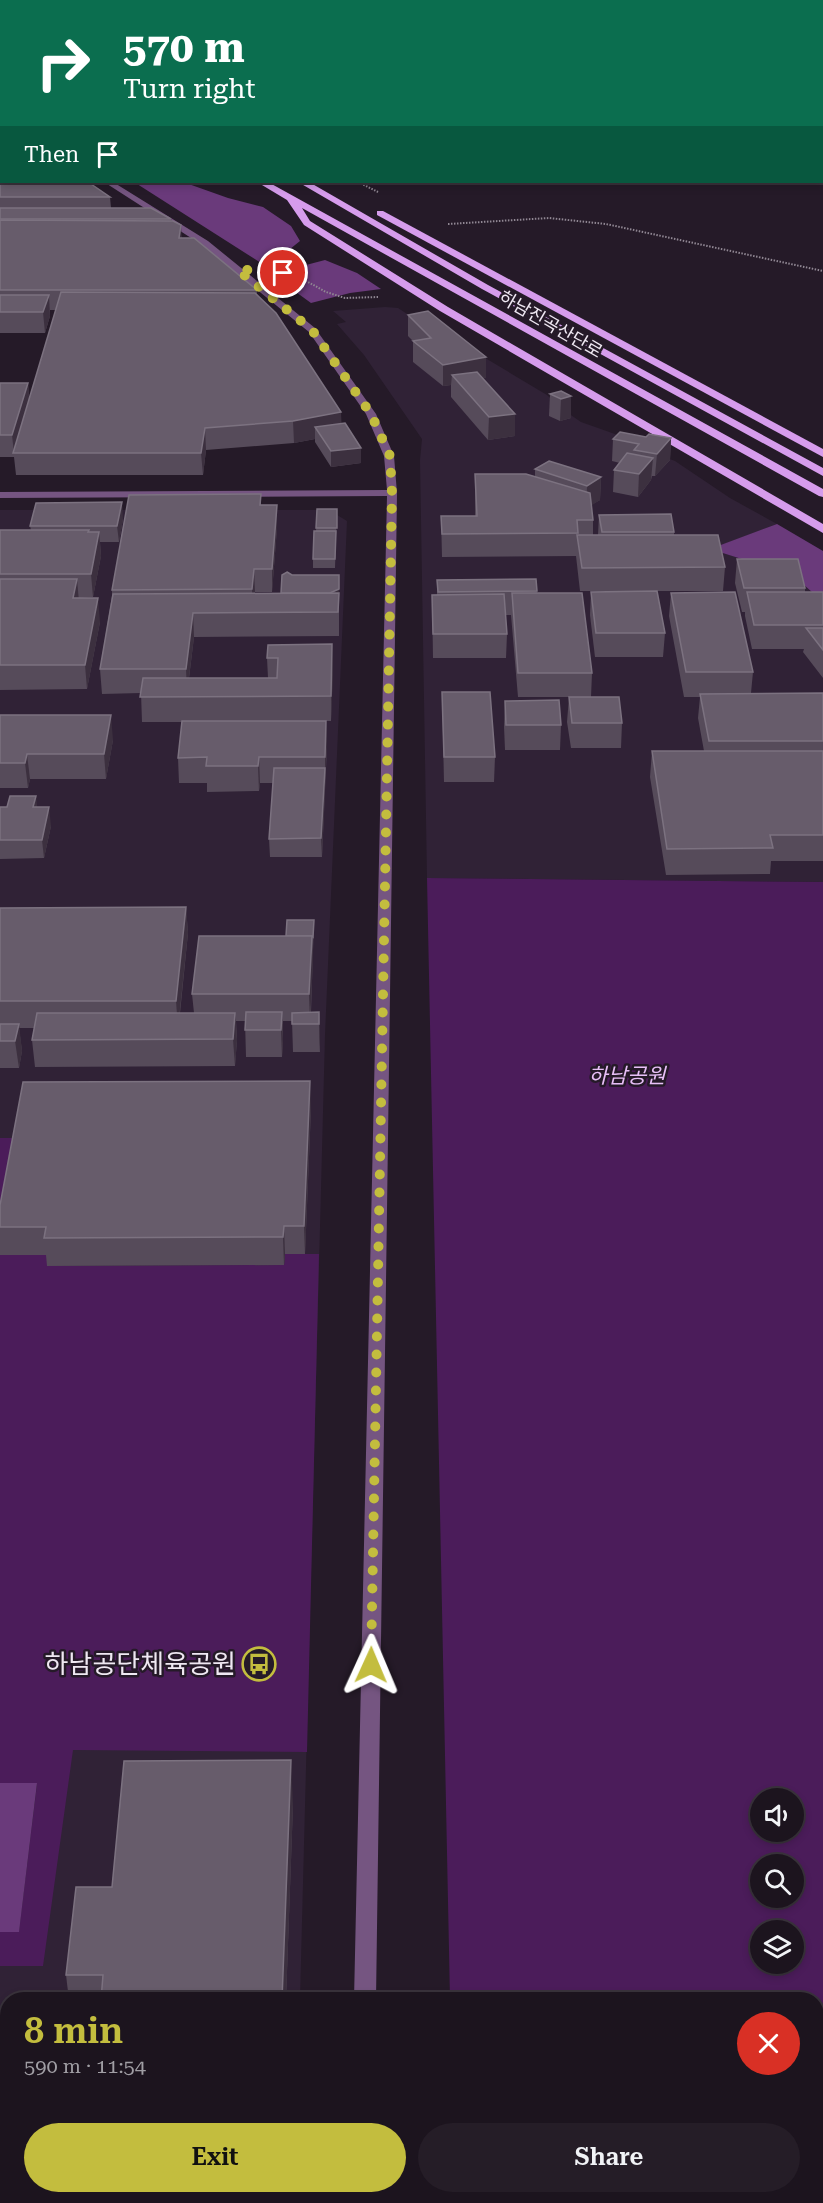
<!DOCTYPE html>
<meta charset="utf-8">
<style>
body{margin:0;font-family:"Roboto Serif","Noto Sans KR",serif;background:#251d27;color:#f1f3f6;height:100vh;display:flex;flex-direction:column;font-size:22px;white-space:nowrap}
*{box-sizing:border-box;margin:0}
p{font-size:20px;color:#a09ea4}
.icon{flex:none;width:33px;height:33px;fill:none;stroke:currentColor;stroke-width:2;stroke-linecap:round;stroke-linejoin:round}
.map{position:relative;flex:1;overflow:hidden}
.side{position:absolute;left:0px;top:1992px;width:824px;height:212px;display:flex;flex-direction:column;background:#1c141e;border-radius:24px 24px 0 0;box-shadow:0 3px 9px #0003,0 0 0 2px #3a333c}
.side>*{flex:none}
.guide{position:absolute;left:0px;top:0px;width:824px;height:183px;box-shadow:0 3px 9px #0003,0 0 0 2px #3a333c;background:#0b6e4f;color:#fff;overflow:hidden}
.buttons{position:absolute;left:750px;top:1788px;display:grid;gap:12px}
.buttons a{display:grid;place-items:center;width:54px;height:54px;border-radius:50%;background:#1c141e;box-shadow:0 3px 9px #0003,0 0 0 2px #3a333c;font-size:30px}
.pin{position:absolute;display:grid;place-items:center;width:51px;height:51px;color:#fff;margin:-26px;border:3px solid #fff;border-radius:50%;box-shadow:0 2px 6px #0007}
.me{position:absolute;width:66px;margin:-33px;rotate:1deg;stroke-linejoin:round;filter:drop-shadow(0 0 4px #0008)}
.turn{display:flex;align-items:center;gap:21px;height:126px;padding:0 24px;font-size:27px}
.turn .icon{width:78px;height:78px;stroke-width:2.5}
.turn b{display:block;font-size:42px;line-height:51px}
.then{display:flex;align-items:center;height:57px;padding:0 24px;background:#0003;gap:12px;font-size:22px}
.round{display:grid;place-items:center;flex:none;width:63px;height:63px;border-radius:32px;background:#251d27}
.headline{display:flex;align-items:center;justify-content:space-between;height:102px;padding:0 24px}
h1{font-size:36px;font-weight:600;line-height:45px;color:#c3bd3e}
.cta{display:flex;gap:12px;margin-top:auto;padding:12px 24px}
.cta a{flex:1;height:69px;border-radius:36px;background:#c3bd3e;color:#111;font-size:24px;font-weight:600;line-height:69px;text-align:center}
.cta a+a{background:#251d27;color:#f1f3f6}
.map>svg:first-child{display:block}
.built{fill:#302236}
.green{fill:#4b1c5a;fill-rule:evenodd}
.forest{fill:#6a3a7b}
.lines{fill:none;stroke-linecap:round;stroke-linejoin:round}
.path{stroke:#908793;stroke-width:2;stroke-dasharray:1.5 1.5;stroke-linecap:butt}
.minor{fill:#755581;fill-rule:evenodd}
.trunk{fill:#d69cec;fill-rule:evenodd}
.rail{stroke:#8d8490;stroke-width:2;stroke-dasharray:4.5 2;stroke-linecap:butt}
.wall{fill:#564b5a}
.shaded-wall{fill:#3c303f}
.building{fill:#675c6b;stroke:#7c7280;stroke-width:1.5}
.route{stroke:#c3bd3e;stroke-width:10;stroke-dasharray:0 18}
.labels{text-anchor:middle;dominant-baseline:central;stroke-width:5;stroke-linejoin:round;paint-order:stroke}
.far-street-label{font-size:18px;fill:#efe8f2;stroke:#251a28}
.park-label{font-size:21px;font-style:italic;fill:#e7bff7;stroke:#251a28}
.near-poi-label{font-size:26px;fill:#efe8f2;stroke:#251a28;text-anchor:end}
</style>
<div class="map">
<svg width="823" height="2203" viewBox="0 0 823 2203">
<rect width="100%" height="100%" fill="#251a28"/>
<g class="built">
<path d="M 385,307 L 398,308 L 424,325 L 445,334 L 547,395 L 562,409 L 581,422 L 629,439 L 651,452 L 675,461 L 730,498 L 777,524 L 711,549 L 793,575 L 823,602 L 823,882 L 427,878 L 420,460 L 422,439 L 364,355 L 337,324 L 346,322 L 333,311 Z"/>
<path d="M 0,510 L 329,510 L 347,521 L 325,1035 L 300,1999 L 8,2000 L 8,2196 L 242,2196 L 224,2203 L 0,2203 Z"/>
</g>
<g class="green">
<path d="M 427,878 L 823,882 L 823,2171 L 816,2171 L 816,2000 L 450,1999 ZM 760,1798 L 794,1798 L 794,1832 L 760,1832 ZM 794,1864 L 794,1898 L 760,1898 L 760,1864 ZM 760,1930 L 794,1930 L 794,1964 L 760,1964 Z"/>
<path d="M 0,1138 L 21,1138 L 0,1253 Z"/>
<path d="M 285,1254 L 319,1254 L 307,1752 L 73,1750 L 43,1966 L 0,1966 L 0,1932 L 19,1931 L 37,1784 L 0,1783 L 0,1255 L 49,1255 L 48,1266 L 284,1265 Z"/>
</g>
<g class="forest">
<path d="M 134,182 L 183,182 L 228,198 L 263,207 L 291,226 L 300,241 L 280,257 L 261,263 Z"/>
<path d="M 325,260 L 357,273 L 381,289 L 350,293 L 311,303 L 278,279 L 292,275 L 306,265 Z"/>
<path d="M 777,524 L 823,551 L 823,602 L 793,575 L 710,549 Z"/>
<path d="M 0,1783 L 37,1783 L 19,1932 L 0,1932 Z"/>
</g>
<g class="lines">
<g class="path">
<path d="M 634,2 L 650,0"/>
<path d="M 358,182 L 378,192"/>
<path d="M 448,224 L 549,218 L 606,224 L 823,271"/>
<path d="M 277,272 L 299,277 L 326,292 L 345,298 L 378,297"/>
</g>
<g class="minor">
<path d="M 104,182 L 113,182 L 208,241 L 315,328 L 376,414 L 394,456 L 397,493 L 376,2000 L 354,2000 L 387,496 L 0,498 L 0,492 L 387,490 L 384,456 L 366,414 L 309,332 L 202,245 Z"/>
<rect x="349" y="2196" width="24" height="7"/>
</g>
<g class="trunk">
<rect x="0" y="13" width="2" height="6"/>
<rect x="0" y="42" width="2" height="5"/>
<path d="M 257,182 L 268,182 L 823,489 L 823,497 L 819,496 L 302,208 L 310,221 L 448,307 L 823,524 L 823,533 L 440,311 L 304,225 L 287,200 Z"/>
<path d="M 298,182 L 309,182 L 488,285 L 823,468 L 823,476 L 482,289 Z"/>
<path d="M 377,211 L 383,211 L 823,449 L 823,457 L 377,215 Z"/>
</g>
<path class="rail" d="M 797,2 L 812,0"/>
</g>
<g class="wall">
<path d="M 0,125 L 2,125 L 2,182 L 110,197 L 111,208 L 171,219 L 182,238 L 257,290 L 257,294 L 341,412 L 341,423 L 361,463 L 331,467 L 315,442 L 315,439 L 294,443 L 206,450 L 203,475 L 16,475 L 14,457 L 0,457 L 0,383 L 28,383 L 29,399 L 56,310 L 50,310 L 50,316 L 45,333 L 0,333 Z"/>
<path d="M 408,315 L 486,357 L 486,378 L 483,378 L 515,436 L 488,440 L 451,397 L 451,385 L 443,386 L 413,362 L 413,341 L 408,336 Z"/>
<path d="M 550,394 L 571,396 L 571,418 L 560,421 L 549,416 Z"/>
<path d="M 646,437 L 671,438 L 670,460 L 655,476 L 652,476 L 651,480 L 638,497 L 613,492 L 614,470 L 620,463 L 612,461 L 613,439 Z"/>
<path d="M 535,469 L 601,477 L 600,500 L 591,505 L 593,520 L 593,535 L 598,535 L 599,515 L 674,532 L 674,535 L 725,567 L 723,591 L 580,591 L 576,556 L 442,557 L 441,516 L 475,516 L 475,474 L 535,476 Z"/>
<path d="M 261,494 L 261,505 L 277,505 L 277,528 L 272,592 L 255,592 L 255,593 L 281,593 L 292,575 L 339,575 L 339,636 L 194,637 L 189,678 L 268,678 L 267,658 L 268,645 L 333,669 L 331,721 L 326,721 L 327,746 L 322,857 L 270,857 L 269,839 L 273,783 L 260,783 L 259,791 L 207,792 L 207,783 L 179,783 L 178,758 L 182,722 L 142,722 L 141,693 L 102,694 L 100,669 L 112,596 L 112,590 Z"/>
<path d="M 317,509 L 337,509 L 335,568 L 313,568 L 313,559 L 316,531 Z"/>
<path d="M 123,519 L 119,542 L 100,542 L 101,556 L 93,597 L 79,598 L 100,622 L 87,689 L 0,690 L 0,530 L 31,530 L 30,526 Z"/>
<path d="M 737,559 L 805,588 L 805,592 L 823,592 L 823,678 L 803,652 L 804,649 L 752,649 L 745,616 L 745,612 L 742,612 L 735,583 Z"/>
<path d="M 536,579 L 537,593 L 592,673 L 591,697 L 622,723 L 621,748 L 571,748 L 567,722 L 569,697 L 518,697 L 511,615 L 505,615 L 507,634 L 506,658 L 433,658 L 432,595 L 437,595 L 437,580 Z"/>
<path d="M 591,592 L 665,633 L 663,657 L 595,657 L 590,615 Z"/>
<path d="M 671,593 L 753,672 L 751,693 L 823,693 L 823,861 L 771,861 L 770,874 L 666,875 L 650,777 L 652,751 L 704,751 L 698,718 L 700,697 L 684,697 L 669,616 Z"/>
<path d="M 442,692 L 495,757 L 494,782 L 444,782 Z"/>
<path d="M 505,701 L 561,725 L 560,750 L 505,750 L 504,726 Z"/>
<path d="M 0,715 L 113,740 L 106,779 L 30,779 L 28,788 L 0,788 Z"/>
<path d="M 0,807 L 37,807 L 51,826 L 44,858 L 0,859 Z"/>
<path d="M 186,907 L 188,933 L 180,1013 L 194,1013 L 192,994 L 286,936 L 314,920 L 311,1012 L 319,1012 L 320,1052 L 293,1052 L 292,1021 L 283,1021 L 283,1039 L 282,1057 L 246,1057 L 245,1021 L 236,1021 L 237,1040 L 235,1066 L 35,1067 L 32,1040 L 34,1028 L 19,1028 L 22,1051 L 19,1068 L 0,1068 L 0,908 Z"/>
<path d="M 311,1109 L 305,1254 L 285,1254 L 284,1265 L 47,1266 L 46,1255 L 0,1255 L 0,1205 Z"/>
<path d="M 293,1805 L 286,2000 L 69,2000 L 66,1975 L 112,1887 Z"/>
<rect x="0" y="2066" width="8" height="118"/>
</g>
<g class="shaded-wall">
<path d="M 181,225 L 182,245 L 179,238 Z"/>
<path d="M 49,295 L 50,316 L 45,333 L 43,312 Z"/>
<path d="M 486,357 L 486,378 L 459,383 L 452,375 L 451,385 L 443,386 L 443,365 Z"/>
<path d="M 28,383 L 30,404 L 14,453 L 12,435 Z"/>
<path d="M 571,396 L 571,418 L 560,421 L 561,399 Z"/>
<path d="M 341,412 L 342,434 L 315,427 L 315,439 L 294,443 L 293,421 Z"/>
<path d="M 515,414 L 515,436 L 488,440 L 489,417 Z"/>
<path d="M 205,428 L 206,450 L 203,475 L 201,453 Z"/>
<path d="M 671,438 L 670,460 L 655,476 L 657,454 Z"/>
<path d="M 361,448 L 361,463 L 331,467 L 331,451 Z"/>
<path d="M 653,458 L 651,480 L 638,497 L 639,474 Z"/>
<path d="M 601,477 L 600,500 L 586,509 L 587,486 Z"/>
<path d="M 122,502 L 123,519 L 119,542 L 117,526 Z"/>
<path d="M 277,505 L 277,528 L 272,592 L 272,569 Z"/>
<path d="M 99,532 L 101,556 L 93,597 L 91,574 Z"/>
<path d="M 254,569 L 255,592 L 253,613 L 252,589 Z"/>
<path d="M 339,575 L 339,636 L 339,606 L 329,593 Z"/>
<path d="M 77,579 L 79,602 L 73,598 Z"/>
<path d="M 98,598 L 100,622 L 87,689 L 85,665 Z"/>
<path d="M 193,613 L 194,637 L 187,693 L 186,669 Z"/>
<path d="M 332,644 L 333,669 L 331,721 L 331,696 Z"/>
<path d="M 111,715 L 113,740 L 106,779 L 104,754 Z"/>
<path d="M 326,721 L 327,746 L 325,782 L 325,757 Z"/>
<path d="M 27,754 L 30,779 L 28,788 L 25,763 Z"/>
<path d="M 259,757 L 260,783 L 259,791 L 258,766 Z"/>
<path d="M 325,768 L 325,786 L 322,857 L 321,838 Z"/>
<path d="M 36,796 L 38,814 L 33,807 Z"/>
<path d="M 49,807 L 51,826 L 44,858 L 42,840 Z"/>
<path d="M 186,907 L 188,933 L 178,1028 L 176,1001 Z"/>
<path d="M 312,936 L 313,962 L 310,1021 L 309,994 Z"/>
<path d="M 282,1012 L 283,1039 L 282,1057 L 281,1030 Z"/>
<path d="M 319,1012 L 320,1039 L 320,1052 L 319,1024 Z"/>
<path d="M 235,1013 L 237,1040 L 235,1066 L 233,1039 Z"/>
<path d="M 19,1024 L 22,1051 L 19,1068 L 15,1041 Z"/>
<path d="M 310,1081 L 311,1109 L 305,1254 L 304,1226 Z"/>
<path d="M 284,1226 L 285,1254 L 284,1265 L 283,1237 Z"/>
<path d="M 291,1760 L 293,1805 L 286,2000 L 282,2000 Z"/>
</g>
<g class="building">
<rect x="0" y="125" width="2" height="34"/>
<path d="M 0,160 L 2,160 L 2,182 L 88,182 L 110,197 L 0,197 Z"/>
<path d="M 0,208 L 151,208 L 171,219 L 0,219 Z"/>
<path d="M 0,220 L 173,221 L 181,225 L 179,238 L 194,238 L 257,290 L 0,290 Z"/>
<path d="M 61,292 L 255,293 L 276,313 L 341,412 L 293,421 L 205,428 L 201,453 L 13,453 Z"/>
<path d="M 0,295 L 49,295 L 43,312 L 0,312 Z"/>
<path d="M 428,311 L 486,357 L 443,365 L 413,341 L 431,338 L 408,315 Z"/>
<path d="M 477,372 L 515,414 L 489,417 L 452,375 Z"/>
<path d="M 0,383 L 28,383 L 12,435 L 0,435 Z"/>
<path d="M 561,391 L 571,396 L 561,399 L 550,394 Z"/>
<path d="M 345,423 L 361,448 L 331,451 L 315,427 Z"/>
<path d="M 620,432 L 646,437 L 649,434 L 671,438 L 657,454 L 634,450 L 639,444 L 613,439 Z"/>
<path d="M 627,453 L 653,458 L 639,474 L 614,470 Z"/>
<path d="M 549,461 L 601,477 L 587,486 L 535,469 Z"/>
<path d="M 475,474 L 526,474 L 590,493 L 593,520 L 577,520 L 578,533 L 442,534 L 441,516 L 477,516 Z"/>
<path d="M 261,494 L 260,505 L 277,505 L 272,569 L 254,569 L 252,589 L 112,590 L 129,495 Z"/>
<path d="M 122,502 L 117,526 L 30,526 L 36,503 Z"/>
<path d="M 317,509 L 337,509 L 337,528 L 316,528 Z"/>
<path d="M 671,514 L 674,532 L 602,532 L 599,515 Z"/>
<path d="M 0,530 L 89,530 L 88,532 L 99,532 L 91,574 L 0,574 Z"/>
<path d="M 314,531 L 336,531 L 335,559 L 313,559 Z"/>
<path d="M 577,535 L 718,535 L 725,567 L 582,568 Z"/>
<path d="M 737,559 L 798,559 L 805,588 L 744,588 Z"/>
<path d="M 287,572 L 292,575 L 339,575 L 339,589 L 330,593 L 281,593 L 282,575 Z"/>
<path d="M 0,579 L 77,579 L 73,598 L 98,598 L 85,665 L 0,665 Z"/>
<path d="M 536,579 L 537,591 L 438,592 L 437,580 Z"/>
<path d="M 657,591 L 665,633 L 596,633 L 591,592 Z"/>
<path d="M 735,592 L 753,672 L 686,672 L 671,593 Z"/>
<path d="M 747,592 L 823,592 L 823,625 L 754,625 Z"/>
<path d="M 339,593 L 338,612 L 193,613 L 186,669 L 100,669 L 113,594 Z"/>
<path d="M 512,593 L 582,593 L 592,673 L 518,673 Z"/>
<path d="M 504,594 L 507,634 L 433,634 L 432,595 Z"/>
<path d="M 806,628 L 823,628 L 823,650 Z"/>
<path d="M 332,644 L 331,696 L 140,697 L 143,678 L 277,678 L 278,658 L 267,658 L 268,645 Z"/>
<path d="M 442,692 L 490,692 L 495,757 L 444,757 Z"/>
<path d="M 823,693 L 823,741 L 709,741 L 700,694 Z"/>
<path d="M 569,697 L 619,697 L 622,723 L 572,723 Z"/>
<path d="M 559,700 L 561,725 L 506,725 L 505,701 Z"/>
<path d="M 0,715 L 111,715 L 104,754 L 27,754 L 25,763 L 0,763 Z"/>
<path d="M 182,721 L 326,721 L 325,757 L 259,757 L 258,766 L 206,766 L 207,757 L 178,758 Z"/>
<path d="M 652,751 L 823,751 L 823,835 L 770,835 L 773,848 L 667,849 Z"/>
<path d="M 274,768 L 325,768 L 321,838 L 269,839 Z"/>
<path d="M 10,796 L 36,796 L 33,807 L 49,807 L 42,840 L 0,840 L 0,807 L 7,807 Z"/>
<path d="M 186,907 L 176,1001 L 0,1001 L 0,908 Z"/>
<path d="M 287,920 L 314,920 L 313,937 L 312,936 L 286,936 Z"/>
<path d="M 199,936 L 312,936 L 309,994 L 192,994 Z"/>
<path d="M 246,1012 L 282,1012 L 281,1030 L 245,1030 Z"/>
<path d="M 319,1012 L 319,1024 L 292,1024 L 292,1013 Z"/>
<path d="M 37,1013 L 235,1013 L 233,1039 L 32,1040 Z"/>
<path d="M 0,1024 L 19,1024 L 15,1041 L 0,1041 Z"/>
<path d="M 310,1081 L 304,1226 L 284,1226 L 283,1237 L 44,1238 L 46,1227 L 0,1227 L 0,1205 L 23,1082 Z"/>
<path d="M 291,1760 L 282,2000 L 101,2000 L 103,1975 L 66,1975 L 76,1887 L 112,1887 L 124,1761 Z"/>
<rect x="0" y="2066" width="8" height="90"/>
</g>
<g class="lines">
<path class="route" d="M 283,273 L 268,270 L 238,270 L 312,330 L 371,414 L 390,456 L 392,493 L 371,1665"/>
</g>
<defs>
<g id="bus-ring" transform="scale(1.725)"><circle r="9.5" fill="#251a28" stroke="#c3bd3e" stroke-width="1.5"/><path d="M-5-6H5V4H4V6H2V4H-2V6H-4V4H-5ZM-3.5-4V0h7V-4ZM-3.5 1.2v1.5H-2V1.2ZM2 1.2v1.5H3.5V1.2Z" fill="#c3bd3e"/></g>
</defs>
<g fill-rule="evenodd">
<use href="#bus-ring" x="259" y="1664"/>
</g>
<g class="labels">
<g class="far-street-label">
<text transform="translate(551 324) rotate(30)">하남진곡산단로</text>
</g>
<g class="park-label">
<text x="627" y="1076">하남공원</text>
</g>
<g class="near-poi-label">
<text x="236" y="1664">하남공단체육공원</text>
</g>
</g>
</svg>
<div class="buttons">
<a><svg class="icon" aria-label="sound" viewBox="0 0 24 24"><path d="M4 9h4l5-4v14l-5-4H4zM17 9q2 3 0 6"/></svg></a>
<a><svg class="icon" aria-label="search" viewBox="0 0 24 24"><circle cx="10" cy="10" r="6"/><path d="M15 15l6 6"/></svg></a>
<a><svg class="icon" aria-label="layers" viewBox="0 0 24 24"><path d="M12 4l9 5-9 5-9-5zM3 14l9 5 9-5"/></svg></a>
</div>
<div class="pin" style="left:283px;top:273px;background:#d93025"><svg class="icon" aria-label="arrive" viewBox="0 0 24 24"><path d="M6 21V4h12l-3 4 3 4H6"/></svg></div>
<svg class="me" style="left:371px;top:1665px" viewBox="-20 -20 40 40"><path d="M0-17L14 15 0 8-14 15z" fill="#c3bd3e" stroke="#fff" stroke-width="4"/></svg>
<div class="guide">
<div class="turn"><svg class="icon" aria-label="right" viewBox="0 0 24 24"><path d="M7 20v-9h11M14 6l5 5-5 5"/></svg><div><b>570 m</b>Turn right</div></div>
<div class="then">Then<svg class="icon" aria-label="arrive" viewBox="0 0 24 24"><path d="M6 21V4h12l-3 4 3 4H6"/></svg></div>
</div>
<section class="side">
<div class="headline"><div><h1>8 min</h1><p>590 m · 11:54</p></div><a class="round" style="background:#d93025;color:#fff"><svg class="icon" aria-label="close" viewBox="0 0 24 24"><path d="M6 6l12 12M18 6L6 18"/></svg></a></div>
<div class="cta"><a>Exit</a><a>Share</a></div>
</section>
</div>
